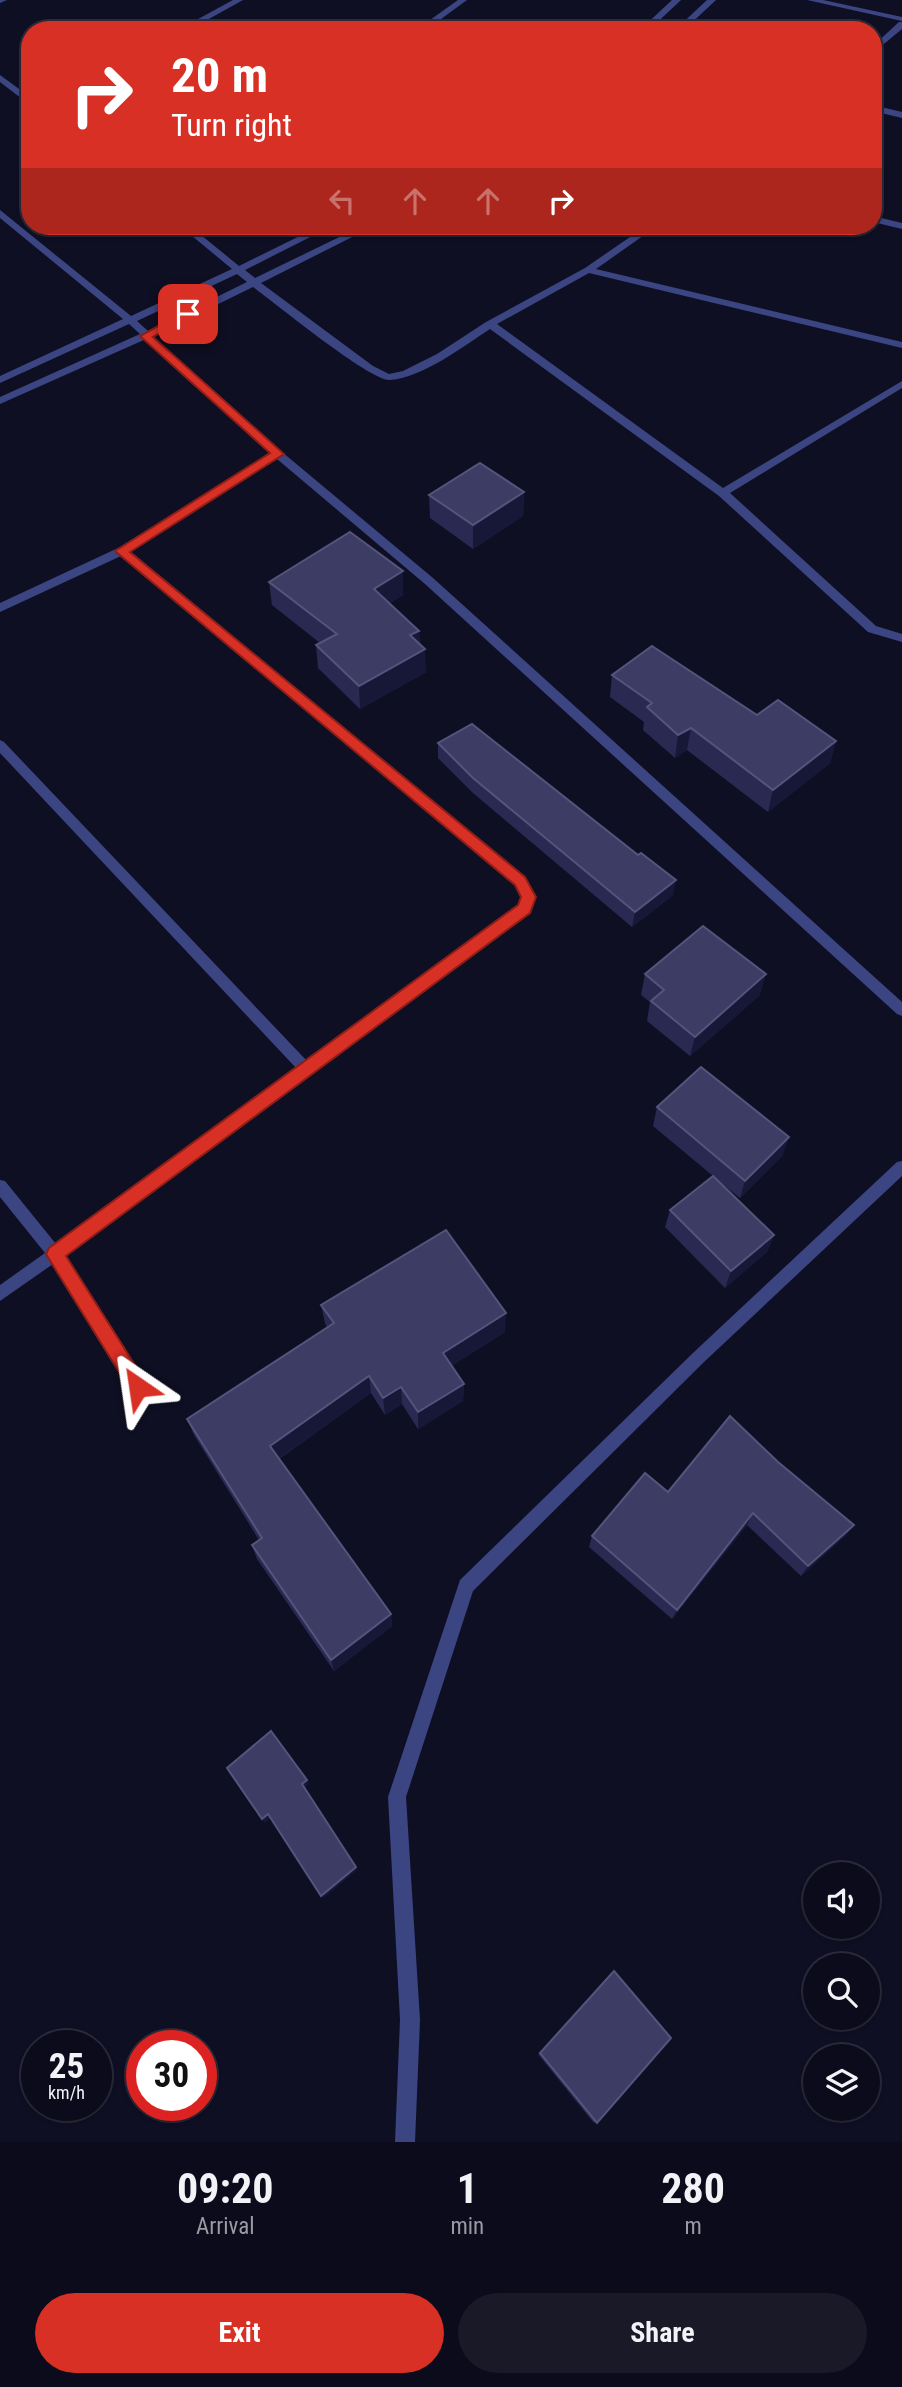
<!DOCTYPE html>
<style>
body{margin:0;font-family:"Roboto Condensed",sans-serif;background:#191928;color:#f1f3f6;height:100vh;display:flex;flex-direction:column;font-size:26px;white-space:nowrap}
*{box-sizing:border-box;margin:0}
p{font-size:23px;color:#9a9ba3}
.icon{flex:none;width:38px;height:38px;fill:none;stroke:currentColor;stroke-width:2;stroke-linecap:round;stroke-linejoin:round}
.map{position:relative;height:2142px;overflow:hidden}
.side{display:flex;flex-direction:column;background:#0b0b1b;flex:1}
.side>*{flex:none}
.guide{position:absolute;left:21px;top:21px;width:861px;height:214px;border-radius:28px;box-shadow:0 2px 5px #0004,0 0 0 2px #2b2b3a;background:#d93025;color:#fff;overflow:hidden}
.buttons{position:absolute;left:803px;top:1862px;display:grid;gap:14px}
.buttons a{display:grid;place-items:center;width:77px;height:77px;border-radius:50%;background:#0b0b1b;box-shadow:0 2px 5px #0004,0 0 0 2px #2b2b3a;font-size:35px}
.speed{position:absolute;left:21px;top:2030px;display:flex;gap:14px;font-size:35px;font-weight:700;text-align:center}
.speed>*{display:grid;place-content:center;width:91px;height:91px;border-radius:50%;background:#0b0b1b;box-shadow:0 2px 5px #0004,0 0 0 2px #2b2b3a;line-height:1}
.speed small{font-size:18px;font-weight:400}
.speed .limit{border:10px solid #d22;background:#fff;color:#111}
.pin{position:absolute;display:grid;place-items:center;width:60px;height:60px;color:#fff;margin:-30px;border-radius:14px;box-shadow:0 4px 10px #0006}
.me{position:absolute;width:77px;margin:-38px;rotate:328deg;stroke-linejoin:round;filter:drop-shadow(0 0 5px #0008)}
.turn{display:flex;align-items:center;gap:24px;height:147px;padding:0 35px;font-size:32px}
.turn .icon{width:91px;height:91px;stroke-width:2.5}
.turn b{display:block;font-size:49px;line-height:60px}
.lanes{display:flex;align-items:center;height:66px;padding:0 35px;background:#0003;justify-content:center;gap:35px;direction:ltr}
.lanes .off{opacity:.35}
.eta{display:flex;justify-content:space-evenly;align-items:center;height:119px;text-align:center}
.eta b{font-size:42px;font-weight:700;line-height:49px}
.cta{display:flex;gap:14px;margin-top:auto;padding:14px 35px}
.cta a{flex:1;height:80px;border-radius:42px;background:#d93025;color:#fff;font-size:28px;font-weight:700;line-height:80px;text-align:center}
.cta a+a{background:#191928;color:#f1f3f6}
.map>svg:first-child{display:block}
.lines{fill:none;stroke-linecap:round;stroke-linejoin:round}
.street{fill:#3b4582;fill-rule:evenodd}
.wall{fill:#2a2952}
.shaded-wall{fill:#171738}
.building{fill:#3c3c64;stroke:#54547c;stroke-width:2}
.route{fill:#d93025;stroke:#8d1f18;stroke-width:2}
</style>
<div class="map">
<svg width="902" height="2142" viewBox="0 0 902 2142">
<rect width="100%" height="100%" fill="#0f0f24"/>
<g class="lines">
<g class="street">
<path d="M 0,0 L 7,0 L 0,3 Z"/>
<path d="M 233,0 L 243,0 L 189,30 L 178,30 Z"/>
<path d="M 458,0 L 467,0 L 426,30 L 416,30 Z"/>
<path d="M 672,0 L 681,0 L 649,30 L 640,30 Z"/>
<path d="M 707,0 L 716,0 L 684,30 L 675,30 Z"/>
<path d="M 807,0 L 823,0 L 902,17 L 902,21 Z"/>
<path d="M 899,22 L 902,22 L 902,29 L 873,53 L 873,46 Z"/>
<path d="M 0,75 L 30,97 L 30,105 L 0,82 Z"/>
<path d="M 873,105 L 902,112 L 902,118 L 873,111 Z"/>
<path d="M 0,210 L 131,316 L 232,269 L 180,226 L 190,226 L 239,266 L 320,226 L 332,226 L 245,270 L 255,278 L 362,226 L 374,226 L 261,283 L 373,366 L 389,374 L 403,371 L 437,354 L 486,322 L 585,268 L 646,226 L 657,226 L 596,269 L 902,342 L 902,348 L 589,273 L 497,324 L 723,488 L 902,381 L 902,388 L 730,493 L 876,626 L 902,634 L 902,642 L 868,632 L 719,496 L 490,329 C 462,347 424,377 390,380 C 370,381 275,303 253,287 L 153,336 L 282,452 L 433,578 L 902,1002 L 902,1016 L 897,1014 L 425,584 L 277,459 L 130,551 L 525,877 L 535,897 L 530,913 L 64,1256 L 144,1382 L 146,1387 L 144,1392 L 138,1394 L 132,1392 L 53,1264 L 0,1301 L 0,1285 L 45,1253 L 0,1197 L 0,1180 L 5,1181 L 56,1244 L 297,1069 L 0,753 L 0,740 L 4,742 L 307,1061 L 519,906 L 521,897 L 515,884 L 121,556 L 0,612 L 0,603 L 118,548 L 271,454 L 146,339 L 0,404 L 0,397 L 140,334 L 129,324 L 0,383 L 0,376 L 123,319 L 0,218 ZM 237,274 L 247,282 L 148,331 L 137,321 Z"/>
<path d="M 873,216 L 902,223 L 902,229 L 873,222 Z"/>
<path d="M 902,1161 L 902,1176 L 704,1362 L 473,1591 L 406,1797 L 420,2020 L 415,2142 L 395,2142 L 400,2020 L 388,1797 L 460,1580 L 694,1352 L 897,1162 Z"/>
</g>
</g>
<g class="wall">
<path d="M 524,492 L 523,516 L 473,549 L 430,518 L 429,495 Z"/>
<path d="M 269,582 L 403,595 L 390,603 L 419,631 L 420,644 L 426,672 L 360,709 L 318,668 L 316,645 L 320,643 L 272,605 Z"/>
<path d="M 612,675 L 757,715 L 836,741 L 830,763 L 768,812 L 687,750 L 675,758 L 643,730 L 644,722 L 610,697 Z"/>
<path d="M 438,743 L 673,895 L 632,927 L 473,793 L 438,758 Z"/>
<path d="M 645,974 L 760,995 L 690,1056 L 647,1021 L 650,1002 L 641,995 Z"/>
<path d="M 657,1107 L 783,1155 L 740,1198 L 716,1179 L 774,1235 L 767,1252 L 725,1288 L 665,1227 L 670,1210 L 713,1176 L 653,1126 Z"/>
<path d="M 321,1305 L 505,1332 L 451,1366 L 464,1384 L 463,1401 L 418,1429 L 402,1404 L 385,1415 L 371,1393 L 279,1459 L 391,1614 L 392,1626 L 334,1671 L 257,1559 L 252,1545 L 259,1540 L 194,1435 L 187,1419 L 327,1328 L 325,1323 Z"/>
<path d="M 778,1462 L 854,1525 L 845,1536 L 801,1576 L 747,1525 L 672,1619 L 589,1547 L 592,1536 L 668,1492 Z"/>
<path d="M 614,1971 L 597,2123 L 593,2122 L 538,2054 L 610,1974 Z"/>
</g>
<g class="shaded-wall">
<path d="M 524,492 L 523,516 L 473,549 L 473,525 Z"/>
<path d="M 403,571 L 403,595 L 376,612 L 374,589 Z"/>
<path d="M 419,631 L 420,652 L 425,649 L 426,672 L 360,709 L 359,686 L 410,635 Z"/>
<path d="M 691,728 L 687,750 L 675,758 L 678,735 Z"/>
<path d="M 836,741 L 830,763 L 768,812 L 773,790 Z"/>
<path d="M 676,880 L 673,895 L 632,927 L 635,912 Z"/>
<path d="M 766,974 L 760,995 L 690,1056 L 695,1037 Z"/>
<path d="M 789,1137 L 783,1155 L 740,1198 L 745,1181 Z"/>
<path d="M 774,1235 L 767,1252 L 725,1288 L 731,1271 Z"/>
<path d="M 506,1313 L 505,1332 L 443,1371 L 443,1353 Z"/>
<path d="M 369,1376 L 371,1393 L 274,1462 L 270,1446 Z"/>
<path d="M 464,1384 L 463,1401 L 418,1429 L 418,1412 Z"/>
<path d="M 401,1387 L 402,1404 L 385,1415 L 383,1398 Z"/>
<path d="M 753,1513 L 747,1525 L 672,1619 L 677,1610 Z"/>
<path d="M 854,1525 L 845,1536 L 801,1576 L 808,1566 Z"/>
<path d="M 391,1614 L 392,1626 L 334,1671 L 331,1660 Z"/>
<path d="M 307,1780 L 309,1784 L 304,1788 L 302,1784 Z"/>
<path d="M 268,1814 L 271,1817 L 265,1823 L 262,1819 Z"/>
<path d="M 356,1867 L 357,1870 L 323,1898 L 321,1896 Z"/>
</g>
<g class="building">
<path d="M 480,463 L 524,492 L 473,525 L 429,495 Z"/>
<path d="M 350,532 L 403,571 L 374,589 L 419,631 L 410,635 L 425,649 L 359,686 L 316,645 L 337,634 L 269,582 Z"/>
<path d="M 652,646 L 757,715 L 778,700 L 836,741 L 773,790 L 691,728 L 678,735 L 647,707 L 652,703 L 612,675 Z"/>
<path d="M 472,724 L 638,855 L 641,853 L 676,880 L 635,912 L 473,778 L 438,743 Z"/>
<path d="M 703,926 L 766,974 L 695,1037 L 651,1001 L 664,990 L 645,974 Z"/>
<path d="M 701,1067 L 789,1137 L 745,1181 L 657,1107 Z"/>
<path d="M 713,1176 L 774,1235 L 731,1271 L 670,1210 Z"/>
<path d="M 446,1230 L 506,1313 L 443,1353 L 464,1384 L 418,1412 L 401,1387 L 383,1398 L 369,1376 L 270,1446 L 391,1614 L 331,1660 L 252,1545 L 262,1538 L 187,1419 L 334,1323 L 321,1305 Z"/>
<path d="M 730,1416 L 778,1462 L 854,1525 L 808,1566 L 753,1513 L 677,1610 L 592,1536 L 645,1473 L 668,1492 Z"/>
<path d="M 271,1731 L 307,1780 L 302,1784 L 356,1867 L 321,1896 L 268,1814 L 262,1819 L 227,1768 Z"/>
<path d="M 614,1971 L 671,2038 L 597,2123 L 540,2053 Z"/>
</g>
<path class="route" d="M 184,312 L 194,314 L 153,337 L 284,454 L 130,552 L 525,877 L 536,897 L 530,913 L 66,1256 L 145,1381 L 147,1387 L 145,1393 L 138,1396 L 132,1393 L 49,1259 L 46,1254 L 49,1248 L 518,905 L 521,897 L 515,885 L 115,551 L 270,453 L 140,336 Z"/>
</svg>
<div class="buttons">
<a><svg class="icon" aria-label="sound" viewBox="0 0 24 24"><path d="M4 9h4l5-4v14l-5-4H4zM17 9q2 3 0 6"/></svg></a>
<a><svg class="icon" aria-label="search" viewBox="0 0 24 24"><circle cx="10" cy="10" r="6"/><path d="M15 15l6 6"/></svg></a>
<a><svg class="icon" aria-label="layers" viewBox="0 0 24 24"><path d="M12 4l9 5-9 5-9-5zM3 14l9 5 9-5"/></svg></a>
</div>
<div class="speed"><div>25<small>km/h</small></div><div class="limit">30</div></div>
<div class="pin" style="left:188px;top:314px;background:#d93025"><svg class="icon" aria-label="arrive" viewBox="0 0 24 24"><path d="M6 21V4h12l-3 4 3 4H6"/></svg></div>
<svg class="me" style="left:138px;top:1387px" viewBox="-20 -20 40 40"><path d="M0-17L14 15 0 8-14 15z" fill="#d93025" stroke="#fff" stroke-width="4"/></svg>
<div class="guide">
<div class="turn"><svg class="icon" aria-label="right" viewBox="0 0 24 24"><path d="M7 20v-9h11M14 6l5 5-5 5"/></svg><div><b>20 m</b>Turn right</div></div>
<div class="lanes"><svg class="icon off" aria-label="left" viewBox="0 0 24 24"><path d="M17 20v-9H6M10 6l-5 5 5 5"/></svg><svg class="icon off" aria-label="ahead" viewBox="0 0 24 24"><path d="M12 20V5M6 11l6-6 6 6"/></svg><svg class="icon off" aria-label="ahead" viewBox="0 0 24 24"><path d="M12 20V5M6 11l6-6 6 6"/></svg><svg class="icon" aria-label="right" viewBox="0 0 24 24"><path d="M7 20v-9h11M14 6l5 5-5 5"/></svg></div>
</div>
</div>
<section class="side">
<div class="eta">
<div><b>09:20</b><p>Arrival</p></div>
<div><b>1</b><p>min</p></div>
<div><b>280</b><p>m</p></div>
</div>
<div class="cta"><a>Exit</a><a>Share</a></div>
</section>
